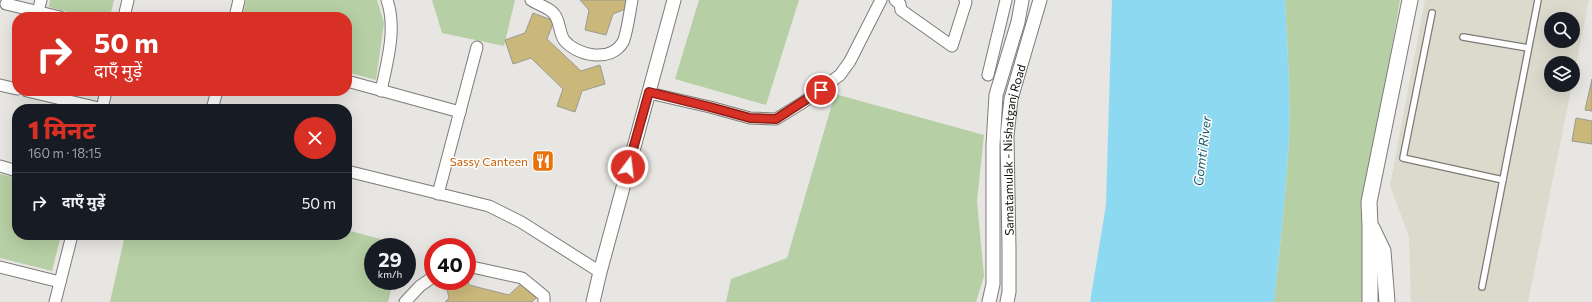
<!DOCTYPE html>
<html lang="hi">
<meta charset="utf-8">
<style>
body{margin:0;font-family:Commissioner,"Noto Sans Devanagari",sans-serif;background:#20242c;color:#f1f3f6;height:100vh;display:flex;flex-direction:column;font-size:15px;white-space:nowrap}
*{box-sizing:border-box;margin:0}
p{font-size:13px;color:#9ea1a6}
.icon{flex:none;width:22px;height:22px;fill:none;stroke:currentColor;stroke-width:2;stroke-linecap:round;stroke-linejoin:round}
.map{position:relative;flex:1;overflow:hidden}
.panel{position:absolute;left:12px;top:104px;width:340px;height:136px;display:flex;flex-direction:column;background:#171b24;border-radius:16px;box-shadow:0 4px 16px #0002}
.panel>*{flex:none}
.top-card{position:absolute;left:12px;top:12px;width:340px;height:84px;border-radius:16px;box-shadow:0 4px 16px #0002;background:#d93025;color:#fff;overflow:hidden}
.fabs{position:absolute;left:1544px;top:12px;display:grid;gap:8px}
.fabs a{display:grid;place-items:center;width:36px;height:36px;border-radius:50%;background:#171b24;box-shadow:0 4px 16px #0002;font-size:20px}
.speed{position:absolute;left:364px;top:238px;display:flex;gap:8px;font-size:20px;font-weight:700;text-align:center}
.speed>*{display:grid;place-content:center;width:52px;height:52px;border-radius:50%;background:#171b24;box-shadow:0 4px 16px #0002;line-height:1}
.speed small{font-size:10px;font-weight:400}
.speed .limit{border:6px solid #d22;background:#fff;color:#111}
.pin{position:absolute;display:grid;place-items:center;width:34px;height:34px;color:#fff;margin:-17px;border:2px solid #fff;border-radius:50%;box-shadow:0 1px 4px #0007}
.me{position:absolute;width:44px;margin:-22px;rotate:15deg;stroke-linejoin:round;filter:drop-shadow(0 0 3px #0008)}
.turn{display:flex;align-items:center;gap:14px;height:84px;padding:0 16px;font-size:18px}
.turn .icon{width:52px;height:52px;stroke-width:2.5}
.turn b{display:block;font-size:28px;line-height:34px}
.round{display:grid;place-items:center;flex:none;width:42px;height:42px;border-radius:21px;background:#20242c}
.summary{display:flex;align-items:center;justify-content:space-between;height:68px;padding:0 16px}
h1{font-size:24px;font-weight:800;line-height:30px;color:#d93025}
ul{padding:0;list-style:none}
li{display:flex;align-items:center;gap:12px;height:60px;padding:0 16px;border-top:1px solid #363941}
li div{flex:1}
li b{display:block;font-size:15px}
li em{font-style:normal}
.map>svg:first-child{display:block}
.built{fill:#dcd9cd;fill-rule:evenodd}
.green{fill:#b7cfa4}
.water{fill:#8ed9f2}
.building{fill:#cab87b;stroke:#9a9995}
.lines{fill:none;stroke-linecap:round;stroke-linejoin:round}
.service-casing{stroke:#7c7b78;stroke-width:8}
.minor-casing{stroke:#7c7b78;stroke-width:13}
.tertiary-casing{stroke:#7c7b78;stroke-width:15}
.secondary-casing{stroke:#7c7b78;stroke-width:17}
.service{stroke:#fff;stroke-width:5.5}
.minor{stroke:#fff;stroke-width:11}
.tertiary{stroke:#fff;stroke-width:13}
.secondary{stroke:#fff;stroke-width:15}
.route-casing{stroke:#8d1f18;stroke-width:10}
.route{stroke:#d93025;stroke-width:7}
.labels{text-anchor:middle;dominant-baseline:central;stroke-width:3;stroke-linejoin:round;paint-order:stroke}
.street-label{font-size:12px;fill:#121110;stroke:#fff}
.food-label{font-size:12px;fill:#c56008;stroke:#fff;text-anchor:end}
.water-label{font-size:13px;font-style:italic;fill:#1b596a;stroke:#fff}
</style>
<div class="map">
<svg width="1592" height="302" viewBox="0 0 1592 302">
<rect width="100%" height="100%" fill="#e7e6e2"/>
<path class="built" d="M 1425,0 L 1589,0 L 1573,79 L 1573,63 L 1551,63 L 1551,85 L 1572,85 L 1528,302 L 1411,302 L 1409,236 L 1390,186 ZM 1551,19 L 1573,19 L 1573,41 L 1551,41 Z"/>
<g class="green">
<path d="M 50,0 L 114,0 L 110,17 L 87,17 L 49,7 Z"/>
<path d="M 246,0 L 377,0 L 384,23 L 376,80 L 347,72 L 347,17 L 242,17 Z"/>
<path d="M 432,0 L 515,0 L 504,46 L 442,33 Z"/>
<path d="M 699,0 L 799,0 L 766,105 L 675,79 Z"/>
<path d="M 1285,0 L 1400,0 L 1363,212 C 1361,242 1365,272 1364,302 L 1274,302 C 1280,247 1286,193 1289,138 C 1291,92 1287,46 1285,0 Z"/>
<path d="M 835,94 L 984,135 L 977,201 L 984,276 L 976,302 L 726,302 L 731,279 L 787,258 Z"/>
<path d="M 0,174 L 17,178 L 17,235 L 61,235 L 52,271 L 0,258 Z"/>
<path d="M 347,230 L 402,245 L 401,247 L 373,247 L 373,281 L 393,281 L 388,302 L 110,302 L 125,235 L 347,235 Z"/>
</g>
<path class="water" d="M 1112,0 L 1285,0 C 1287,46 1291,92 1289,138 C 1286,193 1280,247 1274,302 L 1090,302 L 1106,205 Z"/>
<g class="building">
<path d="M 580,0 L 626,0 L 628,8 L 613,14 L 606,35 L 585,30 L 589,10 Z"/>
<path d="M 533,13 L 554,21 L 547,39 L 581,71 L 600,65 L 605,84 L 582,91 L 575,112 L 557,106 L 563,89 L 531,58 L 513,64 L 505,40 L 525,33 Z"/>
<path d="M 1592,79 L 1592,111 L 1585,110 Z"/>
<path d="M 1576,118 L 1592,121 L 1592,144 L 1572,141 Z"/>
<path d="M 467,275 L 469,285 L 509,295 L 523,282 L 538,296 L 532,302 L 445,302 L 449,298 L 445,281 L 467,281 Z"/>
</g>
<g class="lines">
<g class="service-casing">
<g id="service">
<path d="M 1432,13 L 1403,158 L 1503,180"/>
<path d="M 1463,37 L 1528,48"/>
<path d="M 1482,287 L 1538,0"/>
</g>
</g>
<g class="minor-casing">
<g id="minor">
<path d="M 531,0 C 540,6 553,8 557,19 C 560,26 560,34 564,40 C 577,56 611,63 623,42 C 627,34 630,10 632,0"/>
<path d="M 895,0 L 900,4 L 901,10 L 952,46 L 966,2 L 965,0"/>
<path d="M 6,4 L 60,17"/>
<path d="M 38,12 L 41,0"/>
<path d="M 124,17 L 128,0"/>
<path d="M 235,17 L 239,0"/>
<path d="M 988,75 L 1006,0"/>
<path d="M 347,81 L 460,112"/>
<path d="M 0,85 L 17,89"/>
<path d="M 27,91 L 103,109"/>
<path d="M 381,91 C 387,62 397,29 387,0"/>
<path d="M 649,93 L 710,107 L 750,118 L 776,119 L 802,103 L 840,75 L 850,61 L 881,0"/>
<path d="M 102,109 L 106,91"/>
<path d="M 212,109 L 217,91"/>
<path d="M 0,166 L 17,171"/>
<path d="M 347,171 L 489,206 L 521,222 L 600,272"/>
<path d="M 438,194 L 477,47"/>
<path d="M 0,267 L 60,282"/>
<path d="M 467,267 L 472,267 L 522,278 L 544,296 L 544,302"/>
<path d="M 55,302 L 72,235"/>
<path d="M 405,302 L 420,286 L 433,277"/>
</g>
</g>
<g class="tertiary-casing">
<g id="tertiary">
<path d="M 593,302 L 600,272 L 674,0"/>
<path d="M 989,302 L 993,284 L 993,145 L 996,95 L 1018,22 L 1022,0"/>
<path id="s1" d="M 1007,302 L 1009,292 L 1009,249 L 1007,136 L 1011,99 L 1040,0"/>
</g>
</g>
<g class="secondary-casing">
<g id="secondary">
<path d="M 1372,228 L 1383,251 L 1387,302"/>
<path d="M 1370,302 L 1370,226 L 1369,202 L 1410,0"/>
</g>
</g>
<use href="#service" class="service"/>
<use href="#minor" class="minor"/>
<use href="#tertiary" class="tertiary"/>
<use href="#secondary" class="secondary"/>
</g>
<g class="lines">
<g class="route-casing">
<path id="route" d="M 628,167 L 649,92 L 710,107 L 750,118 L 776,119 L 821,90"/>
</g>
<use href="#route" class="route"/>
</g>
<defs>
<g id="restaurant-square" transform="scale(1.15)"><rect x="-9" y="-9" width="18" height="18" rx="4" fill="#e8710a" stroke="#fff"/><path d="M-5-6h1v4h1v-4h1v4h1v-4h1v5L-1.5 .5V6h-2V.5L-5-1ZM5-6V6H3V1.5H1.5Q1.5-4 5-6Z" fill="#fff"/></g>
</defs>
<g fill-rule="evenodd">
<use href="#restaurant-square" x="543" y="161"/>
</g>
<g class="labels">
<g class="street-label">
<text stroke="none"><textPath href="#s1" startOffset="153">Samatamulak - Nishatganj Road</textPath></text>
</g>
<g class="food-label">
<text x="528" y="161">Sassy Canteen</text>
</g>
<g class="water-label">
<text transform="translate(1202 151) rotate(-83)">Gomti River</text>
</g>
</g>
</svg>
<div class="fabs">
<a><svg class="icon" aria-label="search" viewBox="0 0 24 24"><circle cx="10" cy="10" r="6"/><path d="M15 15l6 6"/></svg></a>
<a><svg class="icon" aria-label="layers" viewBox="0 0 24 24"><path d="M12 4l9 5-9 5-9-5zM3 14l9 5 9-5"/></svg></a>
</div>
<div class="speed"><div>29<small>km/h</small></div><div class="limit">40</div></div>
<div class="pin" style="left:821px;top:90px;background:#d93025"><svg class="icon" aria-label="arrive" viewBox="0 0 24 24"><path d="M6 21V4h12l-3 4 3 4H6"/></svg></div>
<svg class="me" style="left:628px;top:167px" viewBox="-20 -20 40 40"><circle r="17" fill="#d93025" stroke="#fff" stroke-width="3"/><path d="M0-11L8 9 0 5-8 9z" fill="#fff"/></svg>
<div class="top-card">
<div class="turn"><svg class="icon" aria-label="right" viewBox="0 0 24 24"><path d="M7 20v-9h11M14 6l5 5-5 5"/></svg><div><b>50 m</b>दाएँ मुड़ें</div></div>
</div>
<section class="panel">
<div class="summary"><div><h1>1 मिनट</h1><p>160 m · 18:15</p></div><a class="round" style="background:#d93025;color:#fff"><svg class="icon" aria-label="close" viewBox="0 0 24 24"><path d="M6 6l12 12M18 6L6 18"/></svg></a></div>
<ul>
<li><svg class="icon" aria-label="right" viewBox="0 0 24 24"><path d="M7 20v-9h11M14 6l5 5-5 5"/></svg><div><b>दाएँ मुड़ें</b></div><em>50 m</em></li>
</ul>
</section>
</div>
